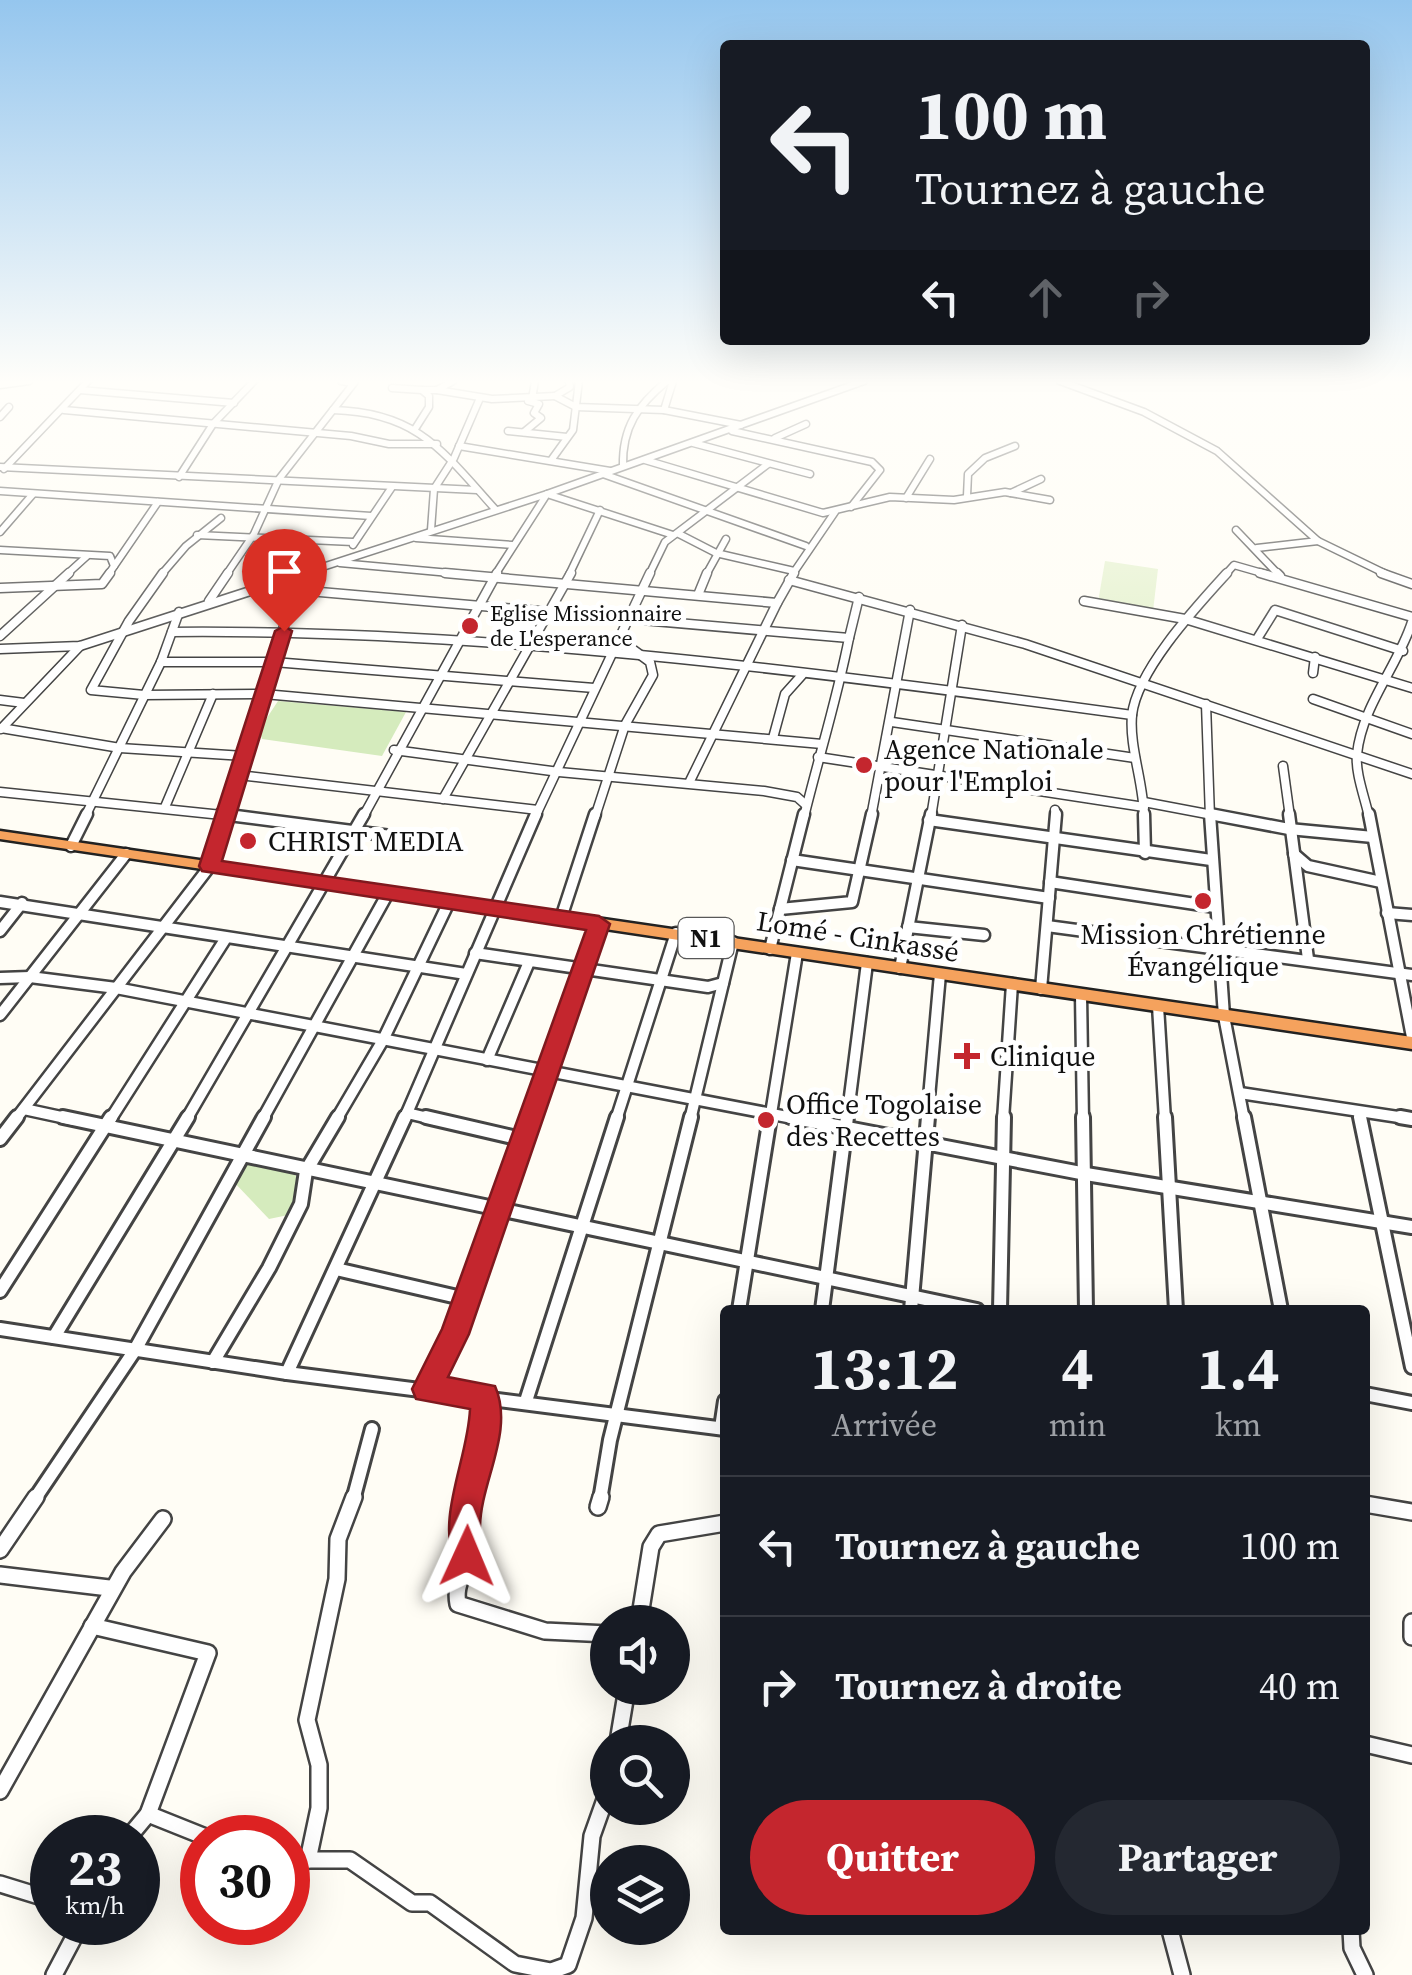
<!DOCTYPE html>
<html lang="fr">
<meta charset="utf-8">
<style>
body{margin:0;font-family:"Source Serif 4",serif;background:#242831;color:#f1f3f6;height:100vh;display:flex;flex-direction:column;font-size:38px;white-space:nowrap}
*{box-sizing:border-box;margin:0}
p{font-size:32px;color:#9ea1a6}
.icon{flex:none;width:55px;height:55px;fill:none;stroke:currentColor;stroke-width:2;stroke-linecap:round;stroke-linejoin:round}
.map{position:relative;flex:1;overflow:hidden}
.side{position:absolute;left:720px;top:1305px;width:650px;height:630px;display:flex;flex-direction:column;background:#171b24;border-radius:10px;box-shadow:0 10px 40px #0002}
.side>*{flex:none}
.guide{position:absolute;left:720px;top:40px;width:650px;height:305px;border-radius:10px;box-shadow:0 10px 40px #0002;background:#171b24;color:#f1f3f6;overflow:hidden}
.controls{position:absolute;left:590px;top:1605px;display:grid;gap:20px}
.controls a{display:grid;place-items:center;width:100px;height:100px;border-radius:50%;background:#171b24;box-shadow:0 10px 40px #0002;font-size:50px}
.speed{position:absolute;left:30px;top:1815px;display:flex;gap:20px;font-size:50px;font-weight:700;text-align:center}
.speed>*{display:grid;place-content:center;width:130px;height:130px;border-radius:50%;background:#171b24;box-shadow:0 10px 40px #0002;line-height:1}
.speed small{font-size:25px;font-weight:400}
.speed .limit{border:15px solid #d22;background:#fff;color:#111}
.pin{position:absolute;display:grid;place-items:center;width:85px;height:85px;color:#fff;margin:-102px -42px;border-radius:50% 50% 50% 0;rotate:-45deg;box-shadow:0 0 10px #0007}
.pin .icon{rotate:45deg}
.me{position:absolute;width:110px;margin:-55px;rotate:1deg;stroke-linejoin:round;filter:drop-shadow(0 0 8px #0008)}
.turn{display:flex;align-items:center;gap:35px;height:210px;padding:0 30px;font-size:45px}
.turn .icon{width:130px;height:130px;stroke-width:2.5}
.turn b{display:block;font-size:70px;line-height:85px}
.lanes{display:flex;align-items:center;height:95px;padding:0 30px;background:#0003;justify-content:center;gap:50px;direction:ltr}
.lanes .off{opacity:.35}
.eta{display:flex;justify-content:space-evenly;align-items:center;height:170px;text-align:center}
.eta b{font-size:60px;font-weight:700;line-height:70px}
.cta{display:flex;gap:20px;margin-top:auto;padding:20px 30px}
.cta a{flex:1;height:115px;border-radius:60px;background:#c4262e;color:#fff;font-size:40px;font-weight:700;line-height:115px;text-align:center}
.cta a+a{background:#242831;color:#f1f3f6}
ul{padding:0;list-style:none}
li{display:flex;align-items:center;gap:30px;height:140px;padding:0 30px;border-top:2px solid #363941}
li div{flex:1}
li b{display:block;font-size:38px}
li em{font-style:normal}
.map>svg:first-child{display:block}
.green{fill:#d5ebbd}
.pitch{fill:#e6f2cf}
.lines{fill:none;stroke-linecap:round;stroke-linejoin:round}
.minor-far4-casing{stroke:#444;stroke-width:9}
.minor-far3-casing{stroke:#444;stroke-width:11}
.minor-far2-casing{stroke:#444;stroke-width:15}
.minor-far1-casing{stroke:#444;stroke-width:18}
.minor-casing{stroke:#444;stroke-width:20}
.highway-casing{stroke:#222;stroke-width:5}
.minor-far4{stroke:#fff;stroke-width:6}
.minor-far3{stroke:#fff;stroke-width:8}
.minor-far2{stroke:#fff;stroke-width:10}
.minor-far1{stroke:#fff;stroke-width:12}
.minor{stroke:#fff;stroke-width:15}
.highway{fill:#f5a25d;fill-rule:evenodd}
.route{fill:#c4262e;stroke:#7f191e;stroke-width:2.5}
.poi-dot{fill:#c4262e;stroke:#fff;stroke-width:4}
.labels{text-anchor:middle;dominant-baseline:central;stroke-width:10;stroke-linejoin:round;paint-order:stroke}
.far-poi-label{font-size:22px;fill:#111;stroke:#fff;text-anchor:start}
.shield{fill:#fff;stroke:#585858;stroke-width:2.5}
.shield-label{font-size:25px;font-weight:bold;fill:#111}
.poi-label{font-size:28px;fill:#111;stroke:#fff;text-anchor:start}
.street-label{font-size:28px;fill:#111;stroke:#fff}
</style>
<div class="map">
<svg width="1412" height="1975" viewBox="0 0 1412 1975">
<rect width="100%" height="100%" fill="#fffdf5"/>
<g class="green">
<path d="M 278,701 L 406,712 L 382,756 L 262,739 L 259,730 Z"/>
<path d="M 248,1159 L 294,1171 L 302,1195 L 293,1214 L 269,1219 L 232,1180 Z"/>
</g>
<path class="pitch" d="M 1105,561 L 1158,569 L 1153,611 L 1098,602 Z"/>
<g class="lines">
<g class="minor-far4-casing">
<g id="minor-far4">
<path d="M 569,381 L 570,387 L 555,396 L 576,407 L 664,410 L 741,425"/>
<path d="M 1060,381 L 1144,412 L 1217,451 L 1318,541 L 1388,575"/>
<path d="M 0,385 L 29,381"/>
<path d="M 392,388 L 422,390"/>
<path d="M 80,390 L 234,403"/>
<path d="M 437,390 L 492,399 L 555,396"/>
<path d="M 532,399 L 535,381"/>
<path d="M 64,410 L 351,436 L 389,444 L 437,444"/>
<path d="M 333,410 C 417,412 443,451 495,509"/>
<path d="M 664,410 L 673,381"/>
<path d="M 0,417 L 9,407"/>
<path d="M 415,429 L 429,407 L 429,396 L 422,390 L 437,390 L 453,381"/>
<path d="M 508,431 L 567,437"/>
<path d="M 732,431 L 872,462 L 880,470 L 851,507"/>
<path d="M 524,432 L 541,418 L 534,413 L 539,404 L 528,401"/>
<path d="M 775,438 L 806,424"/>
<path d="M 693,443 L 810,474"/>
<path d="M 459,446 L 610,471"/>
<path d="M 552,459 L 573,430 L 579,381"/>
<path d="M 645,460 L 823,513 L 890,497 L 954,500 L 1005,492 L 1050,500"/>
<path d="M 623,466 C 622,427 638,405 667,381"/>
<path d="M 0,467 L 477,490"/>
<path d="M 4,469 L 88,381"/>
<path d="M 603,474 L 806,546"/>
<path d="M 179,477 L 213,424 L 254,381"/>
<path d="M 0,491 L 371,516"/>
<path d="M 1011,493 L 1041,479"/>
<path d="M 967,496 L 968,474 L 985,458 L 1015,446"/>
<path d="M 906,498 L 930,459"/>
<path d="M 431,530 L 434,489 L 454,458 L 480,398"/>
<path d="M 1236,530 L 1279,575"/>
<path d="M 0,532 L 33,494"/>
<path d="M 679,534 L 716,553 L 794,571"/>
<path d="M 197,535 L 353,542"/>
<path d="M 416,538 L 512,545"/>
<path d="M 353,545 L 392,487"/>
<path d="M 1257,548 L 1318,541"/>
<path d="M 0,550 L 110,556 L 114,566"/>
<path d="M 340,563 L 472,575"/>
<path d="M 66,575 L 87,556"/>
<path d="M 108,575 L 158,502"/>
<path d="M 161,575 L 186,546 L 221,518"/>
<path d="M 226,575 L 254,534 L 279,479 L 354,383 L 341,381"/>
<path d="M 298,575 L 547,494 L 864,381"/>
<path d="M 495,575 L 547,494 L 673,535"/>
<path d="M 569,575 L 600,510"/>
<path d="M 649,575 L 665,542 L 768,464"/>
<path d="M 706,575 L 726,539"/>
<path d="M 792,575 L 835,512"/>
<path d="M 1225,575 L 1234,565 L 1269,575"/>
</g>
</g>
<g class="minor-far3-casing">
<g id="minor-far3">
<path d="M 163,573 L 129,621 L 91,690 L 144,695 L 264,694 L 822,744"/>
<path d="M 445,573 L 777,603 L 794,573"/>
<path d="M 1260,573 L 1412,617"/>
<path d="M 1277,573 L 1280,576"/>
<path d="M 1381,573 L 1412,584"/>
<path d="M 789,580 L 1025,644 L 1412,774"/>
<path d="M 0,588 L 102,584 L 110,573"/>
<path d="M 297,590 L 849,638 C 837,699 819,756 804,817"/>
<path d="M 698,595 L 707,573"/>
<path d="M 209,601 L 228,573"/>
<path d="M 1084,601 L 1185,619 L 1412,688"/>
<path d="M 172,632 C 487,629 819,672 1132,715"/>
<path d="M 0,636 L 69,573"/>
<path d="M 849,638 L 859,597"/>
<path d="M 1257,639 L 1275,610 L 1403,651"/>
<path d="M 0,649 L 80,646 L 306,573"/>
<path d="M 161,662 L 274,662 L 594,688"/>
<path d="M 1313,673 L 1315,657"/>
<path d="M 1313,699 L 1412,734"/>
<path d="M 0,700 L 24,703"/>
<path d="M 1206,704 L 1210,817"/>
<path d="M 892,722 L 1135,758"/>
<path d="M 1,728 L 120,748 L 244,756"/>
<path d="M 1,729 L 80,646"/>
<path d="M 773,738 L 785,694 L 802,675"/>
<path d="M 394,750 L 559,772 L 764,791 L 797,797 L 806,805"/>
<path d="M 818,757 L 1144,807"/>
<path d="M 1283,766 L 1290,817"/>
<path d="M 239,775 L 538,810"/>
<path d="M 690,781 L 777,603"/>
<path d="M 0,792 L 241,817"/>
<path d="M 443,799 L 571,573"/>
<path d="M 1144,802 L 1223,817"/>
<path d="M 165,807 L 213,694"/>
<path d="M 1055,810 L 1056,817"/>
<path d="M 85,817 L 161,662 L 179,612"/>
<path d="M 225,817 L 297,584"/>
<path d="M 363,817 L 497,573"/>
<path d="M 535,817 L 650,573"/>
<path d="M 595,817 L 625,725 L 653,675 L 650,662 L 620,640"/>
<path d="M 871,817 L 910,610"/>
<path d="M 931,817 L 962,625"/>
<path d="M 1144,817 C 1144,784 1129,747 1132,715 C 1137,670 1197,606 1227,573"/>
<path d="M 1369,817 C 1365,798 1355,773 1357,754 C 1362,706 1398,666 1412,622"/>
</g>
</g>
<g class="minor-far2-casing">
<g id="minor-far2">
<path d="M 221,814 L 422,840"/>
<path d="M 1144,814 L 1145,853"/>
<path d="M 1210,814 L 1224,1016 L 1244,1120"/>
<path d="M 1210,814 L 1289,829 L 1373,837"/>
<path d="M 1289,814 L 1308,959"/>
<path d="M 1369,814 L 1412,1037"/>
<path d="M 929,820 L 1211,860"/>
<path d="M 71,846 L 87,814"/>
<path d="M 1294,854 L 1308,866 L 1381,882"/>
<path d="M 792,860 L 1049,898"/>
<path d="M 1050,882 L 1215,907"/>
<path d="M 0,902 L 466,974"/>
<path d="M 780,909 L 852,902 L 872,814"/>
<path d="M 1387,913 L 1412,915"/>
<path d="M 561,918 L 595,814"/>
<path d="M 1047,926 L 1412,975"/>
<path d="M 908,927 L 984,935"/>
<path d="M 0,931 L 22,903"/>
<path d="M 770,949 L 804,814"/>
<path d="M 475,953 L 708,987 L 723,983"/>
<path d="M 900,968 L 931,814"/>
<path d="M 0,978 L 30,977 L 116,988 L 803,1120"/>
<path d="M 1041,989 L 1056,814"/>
<path d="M 1081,995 L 1083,1120"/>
<path d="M 1158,1006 L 1165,1120"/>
<path d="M 0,1015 L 126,854"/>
<path d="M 487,1060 L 529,962"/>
<path d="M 1240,1093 L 1412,1119"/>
<path d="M 24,1109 L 75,1120"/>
<path d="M 1359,1112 L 1361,1120"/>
<path d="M 407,1113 L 437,1120"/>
<path d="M 15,1120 L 210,866 L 226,814"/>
<path d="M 110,1120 L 226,938"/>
<path d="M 186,1120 L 364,814"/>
<path d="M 262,1120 L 388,893"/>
<path d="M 336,1120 L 383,1040 L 449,902"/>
<path d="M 404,1120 L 536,814"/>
<path d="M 530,1120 L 599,924"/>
<path d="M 616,1120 L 676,933"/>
<path d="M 690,1120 L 733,942"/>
<path d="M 770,1120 L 797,953"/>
<path d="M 847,1120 L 867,963"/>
<path d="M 927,1120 L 940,974"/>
<path d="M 1003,1120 L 1012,984"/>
</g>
</g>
<g class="minor-far1-casing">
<g id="minor-far1">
<path d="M 63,1117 L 977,1310"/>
<path d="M 426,1117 L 521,1139"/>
<path d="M 790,1117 L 1086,1174 L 1412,1227"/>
<path d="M 1083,1117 L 1086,1310"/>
<path d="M 1165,1117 L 1176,1310"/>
<path d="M 1244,1117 L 1281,1310"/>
<path d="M 1360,1117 L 1412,1367"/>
<path d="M 1400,1117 L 1412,1119"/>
<path d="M 0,1139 L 17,1117"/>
<path d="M 336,1269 L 466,1299"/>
<path d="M 0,1291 L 111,1117"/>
<path d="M 739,1310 L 770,1117"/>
<path d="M 822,1310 L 847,1117"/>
<path d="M 911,1310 L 928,1117"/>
<path d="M 1000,1310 L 1004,1117"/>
<path d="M 0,1329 L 287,1373 L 725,1429"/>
<path d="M 54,1337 L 188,1117"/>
<path d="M 213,1362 L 269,1268 L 301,1204 L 306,1171 L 338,1117"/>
<path d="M 287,1373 L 405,1117"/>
<path d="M 427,1389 L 455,1334 L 531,1117"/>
<path d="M 1365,1394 L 1412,1403"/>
<path d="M 526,1401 L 617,1117"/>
<path d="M 721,1428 L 725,1401"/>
<path d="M 34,1500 L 135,1350 L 264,1117"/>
<path d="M 353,1500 L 372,1429"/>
<path d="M 469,1500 L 484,1435 L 485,1396"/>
<path d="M 600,1500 L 610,1440 L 691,1117"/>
</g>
</g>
<g class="minor-casing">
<g id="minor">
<path d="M 470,1497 C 464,1522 469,1534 467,1556 C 465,1575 454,1584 458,1604 L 545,1631 L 608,1634"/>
<path d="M 1365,1504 L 1412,1512"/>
<path d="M 598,1507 L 601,1497"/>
<path d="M 0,1550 L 36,1497"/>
<path d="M 0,1575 L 109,1588"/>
<path d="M 639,1622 L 651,1547 L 659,1534 L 725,1523"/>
<path d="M 1412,1622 L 1412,1637"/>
<path d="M 92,1626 L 208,1653 L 148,1814 L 128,1838"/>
<path d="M 618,1742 L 627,1688"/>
<path d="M 1365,1744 L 1412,1755"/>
<path d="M 0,1791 L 123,1572 L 163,1519"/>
<path d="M 148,1814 L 208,1838"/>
<path d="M 308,1860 L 319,1808 L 319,1765 L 307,1720 L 337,1579 L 338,1539 L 354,1497"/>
<path d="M 288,1867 L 308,1860 L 350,1860 L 412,1903 L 430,1903 L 515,1964 L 551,1971 L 568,1965 L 584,1918 L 592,1836 L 608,1791"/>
<path d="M 0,1884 L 52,1900"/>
<path d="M 1170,1930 L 1182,1975"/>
<path d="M 1351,1930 L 1352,1948 L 1365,1975"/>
<path d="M 54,1975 L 82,1922"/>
</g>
</g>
<g class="highway-casing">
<path id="highway" d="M 0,831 L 1412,1037 L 1412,1049 L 0,839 Z"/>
</g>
<use href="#minor-far4" class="minor-far4"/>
<use href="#minor-far3" class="minor-far3"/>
<use href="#minor-far2" class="minor-far2"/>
<use href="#minor-far1" class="minor-far1"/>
<use href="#minor" class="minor"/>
<use href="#highway" class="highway"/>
</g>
<linearGradient id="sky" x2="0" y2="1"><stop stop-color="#95c6ee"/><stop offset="0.58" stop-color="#fffefa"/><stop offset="1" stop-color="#fffefa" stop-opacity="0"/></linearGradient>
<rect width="1412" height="658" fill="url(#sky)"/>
<path class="route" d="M 284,626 L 292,631 L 222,861 L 599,916 L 610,924 L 469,1334 L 448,1377 L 495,1386 C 515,1432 480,1482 480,1528 C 479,1543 484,1553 478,1567 L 467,1572 L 456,1567 C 435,1517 468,1460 470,1409 L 416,1399 L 412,1389 L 442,1329 L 586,930 L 202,871 L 199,866 L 275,631 Z"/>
<g class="poi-dot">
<circle cx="470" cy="626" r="10"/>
<circle cx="864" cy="765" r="10"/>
<circle cx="248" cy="841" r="10"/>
<circle cx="1203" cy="901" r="10"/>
<path d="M962 1041h10v10h10v10h-10v10h-10v-10h-10v-10h10z"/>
<circle cx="766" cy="1120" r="10"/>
</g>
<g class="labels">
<g class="far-poi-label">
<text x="490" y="613">Eglise Missionnaire<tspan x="490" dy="25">de L'esperance</tspan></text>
</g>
<rect class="shield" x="678.5" y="918" width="55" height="40" rx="8"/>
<g class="shield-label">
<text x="706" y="938">N1</text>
</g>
<g class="poi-label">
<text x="884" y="749">Agence Nationale<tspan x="884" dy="32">pour l'Emploi</tspan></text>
<text x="268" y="841">CHRIST MEDIA</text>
<text x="1203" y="934" text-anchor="middle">Mission Chrétienne<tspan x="1203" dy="32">Évangélique</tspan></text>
<text x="990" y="1056">Clinique</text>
<text x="786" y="1104">Office Togolaise<tspan x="786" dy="32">des Recettes</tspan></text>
</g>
<g class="street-label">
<text transform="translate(858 936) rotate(9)">Lomé - Cinkassé</text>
</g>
</g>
</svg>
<div class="controls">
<a><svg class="icon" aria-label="sound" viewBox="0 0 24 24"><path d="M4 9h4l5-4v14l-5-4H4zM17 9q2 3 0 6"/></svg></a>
<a><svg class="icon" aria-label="search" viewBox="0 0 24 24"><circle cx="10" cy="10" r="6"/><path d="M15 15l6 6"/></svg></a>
<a><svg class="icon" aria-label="layers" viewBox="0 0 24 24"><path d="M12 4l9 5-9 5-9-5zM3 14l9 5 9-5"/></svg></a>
</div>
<div class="speed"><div>23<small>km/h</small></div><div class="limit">30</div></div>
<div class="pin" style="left:284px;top:631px;background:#d93025"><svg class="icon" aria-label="arrive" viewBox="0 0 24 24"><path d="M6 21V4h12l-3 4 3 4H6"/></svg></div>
<svg class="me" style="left:467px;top:1556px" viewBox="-20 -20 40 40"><path d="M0-17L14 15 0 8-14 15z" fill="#c4262e" stroke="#fff" stroke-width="4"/></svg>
<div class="guide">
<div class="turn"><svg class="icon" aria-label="left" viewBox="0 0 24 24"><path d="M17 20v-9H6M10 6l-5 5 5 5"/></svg><div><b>100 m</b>Tournez à gauche</div></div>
<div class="lanes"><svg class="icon" aria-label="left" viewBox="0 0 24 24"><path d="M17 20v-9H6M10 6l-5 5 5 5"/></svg><svg class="icon off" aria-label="ahead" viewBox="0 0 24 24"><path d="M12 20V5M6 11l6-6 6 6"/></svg><svg class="icon off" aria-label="right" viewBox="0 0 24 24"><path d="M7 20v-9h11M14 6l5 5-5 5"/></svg></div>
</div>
<section class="side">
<div class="eta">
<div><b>13:12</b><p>Arrivée</p></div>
<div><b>4</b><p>min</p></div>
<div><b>1.4</b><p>km</p></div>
</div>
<ul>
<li><svg class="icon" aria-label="left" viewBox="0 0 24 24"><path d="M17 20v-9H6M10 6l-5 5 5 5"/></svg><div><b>Tournez à gauche</b></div><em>100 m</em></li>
<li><svg class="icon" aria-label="right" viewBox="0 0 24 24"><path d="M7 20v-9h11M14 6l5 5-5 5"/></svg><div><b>Tournez à droite</b></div><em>40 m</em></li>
</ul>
<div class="cta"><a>Quitter</a><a>Partager</a></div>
</section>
</div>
